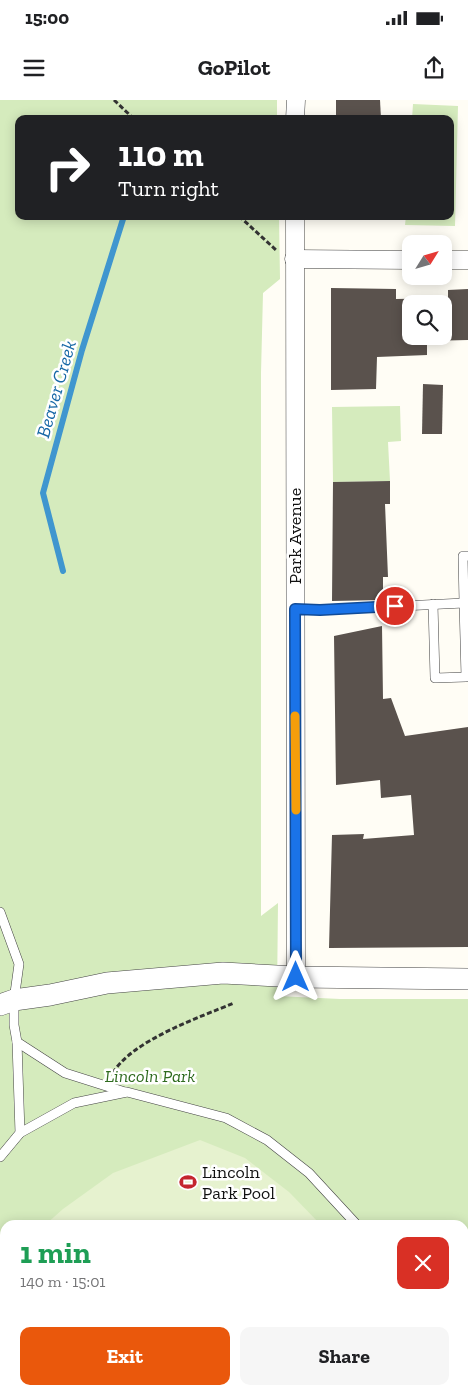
<!DOCTYPE html>
<meta charset="utf-8">
<style>
body{margin:0;font-family:"Zilla Slab",serif;background:#f6f6f6;color:#202124;height:100vh;display:flex;flex-direction:column;font-size:19px;white-space:nowrap}
*{box-sizing:border-box;margin:0}
p{font-size:16px;color:#757577}
.icon{flex:none;width:28px;height:28px;fill:none;stroke:currentColor;stroke-width:2;stroke-linecap:round;stroke-linejoin:round}
.map{position:relative;flex:1;overflow:hidden}
.sheet{position:absolute;left:0px;top:1120px;width:469px;height:175px;display:flex;flex-direction:column;background:#fff;border-radius:15px 15px 0 0;box-shadow:0 2px 12px #0003}
.sheet>*{flex:none}
.banner{position:absolute;left:15px;top:15px;width:439px;height:105px;border-radius:10px;box-shadow:0 2px 12px #0003;background:#202124;color:#fff;overflow:hidden}
.needle{width:32px;rotate:53deg}
.controls{position:absolute;left:402px;top:135px;display:grid;gap:10px}
.controls a{display:grid;place-items:center;width:50px;height:50px;border-radius:10px;background:#fff;box-shadow:0 2px 12px #0003;font-size:25px}
.pin{position:absolute;display:grid;place-items:center;width:42px;height:42px;color:#fff;margin:-21px;border:2px solid #fff;border-radius:50%;box-shadow:0 1px 5px #0007}
.me{position:absolute;width:55px;margin:-28px;rotate:0deg;stroke-linejoin:round;filter:drop-shadow(0 0 4px #0008)}
.turn{display:flex;align-items:center;gap:18px;height:105px;padding:0 20px;font-size:22px}
.turn .icon{width:65px;height:65px;stroke-width:2.5}
.turn b{display:block;font-size:35px;line-height:42px}
.round{display:grid;place-items:center;flex:none;width:52px;height:52px;border-radius:10px;background:#f6f6f6}
.summary{display:flex;align-items:center;justify-content:space-between;height:85px;padding:0 20px}
h1{font-size:30px;font-weight:700;line-height:38px;color:#1e9e55}
.action{display:flex;gap:10px;margin-top:auto;padding:10px 20px}
.action a{flex:1;height:58px;border-radius:10px;background:#ea580c;color:#fff;font-size:20px;font-weight:700;line-height:58px;text-align:center}
.action a+a{background:#f6f6f6;color:#202124}
.status{display:flex;justify-content:space-between;align-items:center;height:35px;padding:0 25px;background:#fff;direction:ltr}
.status svg{height:14px;fill:currentColor}
header{display:flex;justify-content:space-between;align-items:center;height:65px;padding:0 20px;background:#fff;font-size:22px;font-weight:700}
.map>svg:first-child{display:block}
.green{fill:#d5ebbd;fill-rule:evenodd}
.pitch{fill:#e6f2cf}
.lines{fill:none;stroke-linecap:round;stroke-linejoin:round}
.stream{stroke:#3f96cf;stroke-width:6}
.building{fill:#5a524d;fill-rule:evenodd}
.service-casing{stroke:#444;stroke-width:10}
.minor-casing{stroke:#444;stroke-width:19}
.tertiary-casing{stroke:#444;stroke-width:22}
.path{stroke:#333;stroke-width:3;stroke-dasharray:5 2.5;stroke-linecap:butt}
.service{stroke:#fff;stroke-width:9}
.minor{stroke:#fff;stroke-width:18}
.tertiary{stroke:#fff;stroke-width:21}
.route-casing{stroke:#114b97;stroke-width:12}
.route{stroke:#1a73e8;stroke-width:9}
.slow{stroke:#f59e0b;stroke-width:9}
.labels{text-anchor:middle;dominant-baseline:central;stroke-width:5;stroke-linejoin:round;paint-order:stroke}
.street-label{font-size:18px;fill:#111;stroke:#fff}
.park-label{font-size:18px;font-style:italic;fill:#2f6b1f;stroke:#fff}
.poi-label{font-size:18px;fill:#111;stroke:#fff;text-anchor:start}
.water-label{font-size:19px;font-style:italic;fill:#1768a6;stroke:#fff}
</style>
<div class="status"><b>15:00</b><svg viewBox="0 0 49 12"><path d="M0 12V9h3v3zM5 12V6h3v6zM10 12V3h3v9zM15 12V0h3v12zM26 1h20v11H26zM47 4h2v5h-2z"/></svg></div>
<header><svg class="icon" aria-label="menu" viewBox="0 0 24 24"><path d="M4 6h16M4 12h16M4 18h16"/></svg>GoPilot<svg class="icon" aria-label="share" viewBox="0 0 24 24"><path d="M12 15V3M7 8l5-5 5 5M5 13v7h14v-7"/></svg></header>
<div class="map">
<svg width="468" height="1295" viewBox="0 0 468 1295">
<rect width="100%" height="100%" fill="#fffdf5"/>
<g class="green">
<path d="M 0,0 L 277,0 L 277,19 L 19,19 L 19,116 L 279,116 L 280,179 L 263,193 L 261,273 L 261,816 L 278,803 L 277,896 L 340,899 L 468,899 L 468,1295 L 0,1295 ZM 5,1125 L 464,1125 L 464,1290 L 5,1290 Z"/>
<path d="M 413,4 L 458,6 L 455,126 L 405,125 L 406,116 L 450,116 L 450,19 L 412,19 Z"/>
<path d="M 400,306 L 401,341 L 388,342 L 390,381 L 333,382 L 332,307 Z"/>
</g>
<g class="pitch">
<path d="M 200,1040 L 245,1058 L 289,1092 L 321,1125 L 45,1125 L 63,1109 L 113,1073 Z"/>
<path d="M 5,1161 L 5,1290 L 376,1290 L 376,1295 L 0,1295 L 0,1165 Z"/>
</g>
<g class="lines">
<path class="stream" d="M 63,471 L 43,393 L 82,250 L 124,116"/>
</g>
<g class="building">
<path d="M 336,0 L 380,0 L 381,19 L 336,19 Z"/>
<path d="M 331,188 L 396,189 L 396,199 L 448,198 L 448,190 L 468,189 L 468,240 L 427,241 L 427,255 L 377,257 L 376,289 L 331,290 ZM 411,204 L 444,204 L 444,236 L 411,236 Z"/>
<path d="M 423,284 L 443,285 L 442,334 L 422,334 Z"/>
<path d="M 390,381 L 390,404 L 385,404 L 388,477 L 383,477 L 383,500 L 332,501 L 333,382 Z"/>
<path d="M 382,526 L 383,599 L 391,598 L 405,636 L 468,627 L 468,847 L 329,848 L 332,735 L 364,734 L 363,739 L 414,735 L 411,695 L 381,698 L 380,680 L 336,685 L 334,536 Z"/>
</g>
<g class="lines">
<g class="service-casing">
<g id="service">
<path d="M 433,504 L 435,578 L 466,577 L 464,503"/>
<path d="M 295,509 L 320,510 L 464,503 L 463,456 L 468,456"/>
<path d="M 0,812 L 19,864 L 14,900 L 14,925 L 17,942 L 20,1033 L 0,1057"/>
<path d="M 17,942 L 65,973 L 125,992"/>
<path d="M 20,1033 L 74,1003 L 127,992 L 226,1018 L 267,1040 L 309,1073 L 357,1125"/>
<path d="M 400,1295 L 401,1290"/>
</g>
</g>
<g class="minor-casing">
<g id="minor">
<path d="M 295,19 L 296,0"/>
<path d="M 295,116 L 296,877"/>
<path d="M 294,159 L 411,160"/>
<path d="M 444,160 L 468,160"/>
</g>
</g>
<g class="tertiary-casing">
<path id="tertiary" d="M 0,905 L 14,900 L 50,895 L 107,883 L 223,873 L 296,877 L 468,879"/>
</g>
<g class="path">
<path d="M 114,0 L 134,19"/>
<path d="M 239,116 L 276,150"/>
<path d="M 113,973 C 131,941 200,917 234,903"/>
</g>
<use href="#service" class="service"/>
<use href="#minor" class="minor"/>
<use href="#tertiary" class="tertiary"/>
</g>
<g class="lines">
<g class="route-casing">
<path id="route" d="M 296,877 L 295,509 L 320,510 L 395,506"/>
</g>
<use href="#route" class="route"/>
<path class="slow" d="M 295,616 L 296,710"/>
</g>
<defs>
<g id="stadium-bare" transform="scale(1.35)"><path d="M0-5a6.5 5 0 1 0 0 10a6.5 5 0 1 0 0-10ZM-3.5-1.8h7v3.6h-7Z" fill="#c4262e" stroke="#fff" stroke-width="2.5" paint-order="stroke"/></g>
</defs>
<g fill-rule="evenodd">
<use href="#stadium-bare" x="188" y="1082"/>
</g>
<g class="labels">
<g class="street-label">
<text transform="translate(295 436) rotate(-90)">Park Avenue</text>
</g>
<g class="park-label">
<text x="150" y="976">Lincoln Park</text>
</g>
<g class="poi-label">
<text x="202" y="1072">Lincoln<tspan x="202" dy="21">Park Pool</tspan></text>
</g>
<g class="water-label">
<text transform="translate(56 289) rotate(-74)">Beaver Creek</text>
</g>
</g>
</svg>
<div class="controls">
<a><svg class="needle" viewBox="-14 -14 28 28"><path d="M0-13l5 13h-10z" fill="#e53935"/><path d="M0 13l5-13h-10z" fill="#757577"/></svg></a>
<a><svg class="icon" aria-label="search" viewBox="0 0 24 24"><circle cx="10" cy="10" r="6"/><path d="M15 15l6 6"/></svg></a>
</div>
<div class="pin" style="left:395px;top:506px;background:#d93025"><svg class="icon" aria-label="arrive" viewBox="0 0 24 24"><path d="M6 21V4h12l-3 4 3 4H6"/></svg></div>
<svg class="me" style="left:296px;top:877px" viewBox="-20 -20 40 40"><path d="M0-17L14 15 0 8-14 15z" fill="#1a73e8" stroke="#fff" stroke-width="4"/></svg>
<div class="banner">
<div class="turn"><svg class="icon" aria-label="right" viewBox="0 0 24 24"><path d="M7 20v-9h11M14 6l5 5-5 5"/></svg><div><b>110 m</b>Turn right</div></div>
</div>
<section class="sheet">
<div class="summary"><div><h1>1 min</h1><p>140 m · 15:01</p></div><a class="round" style="background:#d93025;color:#fff"><svg class="icon" aria-label="close" viewBox="0 0 24 24"><path d="M6 6l12 12M18 6L6 18"/></svg></a></div>
<div class="action"><a>Exit</a><a>Share</a></div>
</section>
</div>
